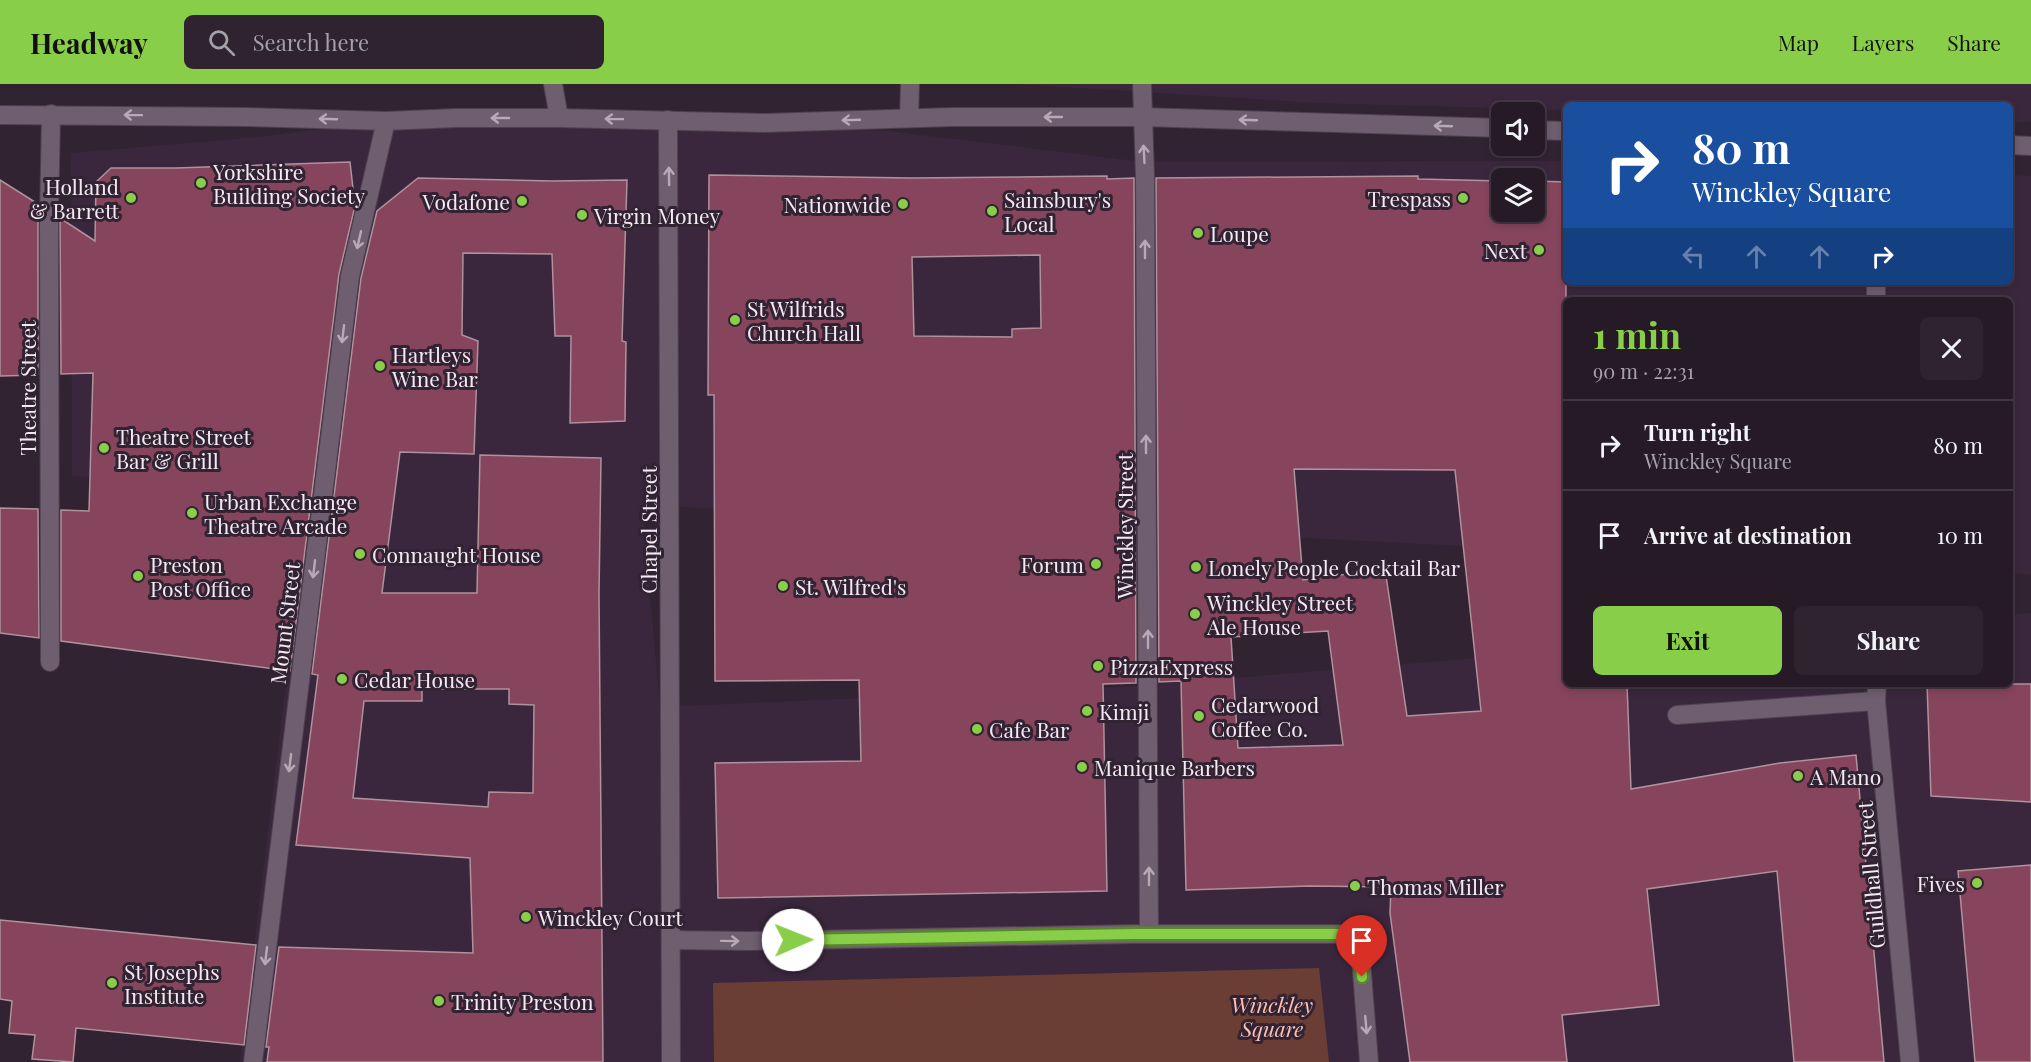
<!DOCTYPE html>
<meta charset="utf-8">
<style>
body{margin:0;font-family:"Playfair Display",serif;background:#2e232e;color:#f1f3f6;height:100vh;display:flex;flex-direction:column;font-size:22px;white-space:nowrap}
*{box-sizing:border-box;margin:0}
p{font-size:20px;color:#a4a1a7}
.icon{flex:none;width:33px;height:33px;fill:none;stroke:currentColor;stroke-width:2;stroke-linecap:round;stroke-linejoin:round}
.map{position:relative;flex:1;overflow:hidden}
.sheet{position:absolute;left:1563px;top:213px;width:450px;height:390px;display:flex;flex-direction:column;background:#261a26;border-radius:9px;box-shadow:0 3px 9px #0003,0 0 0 2px #423843}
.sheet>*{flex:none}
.hud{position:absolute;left:1563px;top:18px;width:450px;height:183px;border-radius:9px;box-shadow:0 3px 9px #0003,0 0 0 2px #423843;background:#1a4fa0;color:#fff;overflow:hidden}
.fabs{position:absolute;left:1491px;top:18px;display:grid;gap:12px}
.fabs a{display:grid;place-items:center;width:54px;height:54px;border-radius:9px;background:#261a26;box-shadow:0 3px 9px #0003,0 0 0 2px #423843;font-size:30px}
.pin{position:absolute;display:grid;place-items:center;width:51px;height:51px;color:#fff;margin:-62px -26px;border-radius:50% 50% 50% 0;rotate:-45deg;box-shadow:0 0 6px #0007}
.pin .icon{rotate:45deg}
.me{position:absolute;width:66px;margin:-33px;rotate:89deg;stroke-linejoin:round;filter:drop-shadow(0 0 4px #0008)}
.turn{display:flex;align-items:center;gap:21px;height:126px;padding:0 30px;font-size:27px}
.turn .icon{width:78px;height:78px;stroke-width:2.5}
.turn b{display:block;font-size:42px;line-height:51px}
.lanes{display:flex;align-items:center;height:57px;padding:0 30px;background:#0003;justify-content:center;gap:30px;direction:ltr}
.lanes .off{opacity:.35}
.round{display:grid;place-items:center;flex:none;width:63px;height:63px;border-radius:9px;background:#2e232e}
.overview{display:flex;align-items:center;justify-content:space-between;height:102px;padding:0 30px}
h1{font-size:36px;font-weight:700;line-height:45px;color:#89ce48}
.primary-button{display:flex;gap:12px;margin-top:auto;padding:12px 30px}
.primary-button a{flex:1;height:69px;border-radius:9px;background:#89ce48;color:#111;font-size:24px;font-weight:700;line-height:69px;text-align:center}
.primary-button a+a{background:#2e232e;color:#f1f3f6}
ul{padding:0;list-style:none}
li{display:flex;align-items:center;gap:18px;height:90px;padding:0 30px;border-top:2px solid #423843}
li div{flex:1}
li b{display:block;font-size:22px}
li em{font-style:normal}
header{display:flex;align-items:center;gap:36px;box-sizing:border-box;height:84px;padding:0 30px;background:#89ce48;color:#111}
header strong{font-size:28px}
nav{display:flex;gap:33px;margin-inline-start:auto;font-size:21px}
.search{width:420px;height:54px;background:#2e232e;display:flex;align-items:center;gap:15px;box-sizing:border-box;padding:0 21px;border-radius:9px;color:#a4a1a7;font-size:22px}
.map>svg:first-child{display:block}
.built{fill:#3b273d;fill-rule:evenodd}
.green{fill:#6b3e35}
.building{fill:#86455d;stroke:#af929b;stroke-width:1.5;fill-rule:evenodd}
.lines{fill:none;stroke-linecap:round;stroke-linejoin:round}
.lane-casing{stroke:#4e414f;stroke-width:20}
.street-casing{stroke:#4e414f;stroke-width:20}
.lane{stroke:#6f5d70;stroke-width:18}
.street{stroke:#6f5d70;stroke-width:18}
.oneway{stroke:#b8a9b8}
.route-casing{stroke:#59862f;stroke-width:15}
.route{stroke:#89ce48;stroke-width:10}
.poi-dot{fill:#89ce48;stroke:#322333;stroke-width:2}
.labels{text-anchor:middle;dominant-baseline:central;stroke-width:6;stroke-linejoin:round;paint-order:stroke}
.poi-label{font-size:21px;fill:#f3e8f3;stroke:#322333;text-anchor:start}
.street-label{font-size:21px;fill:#f3e8f3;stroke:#322333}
.park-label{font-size:21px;font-style:italic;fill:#fec0b4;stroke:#322333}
</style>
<header>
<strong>Headway</strong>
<div class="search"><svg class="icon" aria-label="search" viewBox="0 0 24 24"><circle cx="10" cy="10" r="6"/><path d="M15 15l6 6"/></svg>Search here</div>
<nav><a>Map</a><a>Layers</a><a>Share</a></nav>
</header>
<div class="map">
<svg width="2031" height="978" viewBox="0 0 2031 978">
<rect width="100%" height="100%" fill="#322333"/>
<g class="built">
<path d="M 1016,0 L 2031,0 L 2031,38 L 2010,38 L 2010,21 L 1566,21 L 1566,26 L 1319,19 Z"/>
<path d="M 386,37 L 596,37 L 887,47 L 1143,78 L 1566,77 L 1566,198 L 2010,198 L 2010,91 L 2031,92 L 2031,490 L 2010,489 L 2010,216 L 1566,216 L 1566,467 L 642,421 L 660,623 L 1123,603 L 1566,567 L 1566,600 L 2010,600 L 2010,531 L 2031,529 L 2031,978 L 240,978 L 310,404 L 72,392 L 71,69 L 258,53 ZM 1502,94 L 1534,94 L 1534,128 L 1502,128 Z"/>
</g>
<path class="green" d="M 1319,884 L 1329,978 L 714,978 L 713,899 Z"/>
<g class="building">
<path d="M 350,78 L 355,122 L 339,190 L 290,587 L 61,557 L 61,426 L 89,427 L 93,289 L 61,290 L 60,134 L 95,157 L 96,98 L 111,84 L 176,84 Z"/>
<path d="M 709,91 L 911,94 L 1107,92 L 1107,95 L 1134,94 L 1136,599 L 1103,600 L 1107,807 L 718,814 L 715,679 L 861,677 L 859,596 L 715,597 L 714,311 L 708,311 ZM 1040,171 L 1041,244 L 1012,245 L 1012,253 L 914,252 L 912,173 Z"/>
<path d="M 1418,92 L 1418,95 L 1502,97 L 1502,128 L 1534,128 L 1534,97 L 1566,98 L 1566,600 L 1627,600 L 1631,705 L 1780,679 L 1856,671 L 1884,978 L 1794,978 L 1777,787 L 1647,805 L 1659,921 L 1562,931 L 1567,978 L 1410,978 L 1390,829 L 1391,803 L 1310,802 L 1186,806 L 1181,597 L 1159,598 L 1156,94 ZM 1294,385 L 1455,386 L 1481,627 L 1407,632 L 1385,485 L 1303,496 ZM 1328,547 L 1343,661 L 1238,664 L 1231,553 Z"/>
<path d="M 418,94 L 552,97 L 627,96 L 622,257 L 626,258 L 625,337 L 570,339 L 571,252 L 555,252 L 552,170 L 463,169 L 462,251 L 478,257 L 474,370 L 400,368 L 382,509 L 477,509 L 480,371 L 601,374 L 599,510 L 603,978 L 267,978 L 269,963 L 266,963 L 279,863 L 473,869 L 470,774 L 296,761 L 318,591 L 312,590 L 361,194 L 377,127 ZM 422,605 L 509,605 L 509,620 L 534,621 L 533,709 L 489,708 L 488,723 L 353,714 L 364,617 L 422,617 Z"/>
<path d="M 0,96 L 38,120 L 38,291 L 0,292 Z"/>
<path d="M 0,424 L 38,425 L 39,554 L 0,549 Z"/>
<path d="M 1927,600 L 2031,600 L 2031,718 L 1931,712 Z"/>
<path d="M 2031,781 L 2031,978 L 1975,978 L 1958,787 Z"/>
<path d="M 0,836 L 256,861 L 244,961 L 76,944 L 73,978 L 32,975 L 35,951 L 9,949 L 12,917 L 0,915 Z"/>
</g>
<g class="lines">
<g class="lane-casing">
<path id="lane" d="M 1677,631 L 1876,617"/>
</g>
<g class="street-casing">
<g id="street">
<path d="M 553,0 L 559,34"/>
<path d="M 1142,0 L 1145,92 L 1149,850"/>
<path d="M 0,31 L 246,33 L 386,37 L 456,34 L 559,34 L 765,39 L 952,33 L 1142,33 L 1502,44"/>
<path d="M 909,34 L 910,0"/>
<path d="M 668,36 L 671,978"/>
<path d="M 1534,46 L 1566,47"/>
<path d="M 2010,61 L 2031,62"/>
<path d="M 1876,198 L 1876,216"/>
<path d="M 50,578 L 49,137 L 51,30"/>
<path d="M 1877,600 L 1876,617 L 1910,978"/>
<path d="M 671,856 L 748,857 L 1134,850 L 1359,850 L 1369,978"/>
<path d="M 253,978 L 350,192 L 386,37"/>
</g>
</g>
<use href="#lane" class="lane"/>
<use href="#street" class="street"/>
</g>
<defs><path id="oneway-shaft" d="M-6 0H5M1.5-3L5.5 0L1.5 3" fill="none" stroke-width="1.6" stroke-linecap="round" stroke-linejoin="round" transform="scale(1.5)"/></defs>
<g class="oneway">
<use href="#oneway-shaft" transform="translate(133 31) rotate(-179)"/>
<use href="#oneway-shaft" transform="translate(1053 33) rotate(180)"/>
<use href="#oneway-shaft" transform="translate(500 34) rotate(-180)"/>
<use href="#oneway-shaft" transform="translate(328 35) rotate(-178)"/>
<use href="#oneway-shaft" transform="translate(614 35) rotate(-179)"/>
<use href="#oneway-shaft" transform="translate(851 36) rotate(178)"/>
<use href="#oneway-shaft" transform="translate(1248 36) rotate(-178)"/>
<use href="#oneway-shaft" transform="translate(1443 42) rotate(-178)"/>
<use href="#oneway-shaft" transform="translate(1144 70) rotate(-93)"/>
<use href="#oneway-shaft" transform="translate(669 92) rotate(-91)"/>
<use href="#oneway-shaft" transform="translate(359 156) rotate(103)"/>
<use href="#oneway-shaft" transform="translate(1145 165) rotate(-90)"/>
<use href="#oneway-shaft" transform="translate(343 250) rotate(97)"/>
<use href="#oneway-shaft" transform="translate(1146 360) rotate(-90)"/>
<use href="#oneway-shaft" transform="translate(314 485) rotate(97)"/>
<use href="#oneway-shaft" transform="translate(1148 555) rotate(-90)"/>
<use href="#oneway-shaft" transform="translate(290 679) rotate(97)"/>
<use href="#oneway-shaft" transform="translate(1149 792) rotate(-90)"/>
<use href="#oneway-shaft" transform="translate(730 857) rotate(1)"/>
<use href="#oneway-shaft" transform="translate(266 872) rotate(97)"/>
<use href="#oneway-shaft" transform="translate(1366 941) rotate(85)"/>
</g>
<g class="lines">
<g class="route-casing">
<path id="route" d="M 793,856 L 1134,850 L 1359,850 L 1362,893"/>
</g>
<use href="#route" class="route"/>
</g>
<g class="poi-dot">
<circle cx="201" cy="99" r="6"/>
<circle cx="131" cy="114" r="6"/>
<circle cx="1463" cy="114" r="6"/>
<circle cx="522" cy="117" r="6"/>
<circle cx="903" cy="120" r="6"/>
<circle cx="992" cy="127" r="6"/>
<circle cx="582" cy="131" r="6"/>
<circle cx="1198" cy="149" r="6"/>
<circle cx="1539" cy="166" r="6"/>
<circle cx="735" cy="236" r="6"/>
<circle cx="380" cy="282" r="6"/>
<circle cx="104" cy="364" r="6"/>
<circle cx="192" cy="429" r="6"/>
<circle cx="360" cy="470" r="6"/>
<circle cx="1096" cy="480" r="6"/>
<circle cx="1196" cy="483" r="6"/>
<circle cx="138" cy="492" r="6"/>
<circle cx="783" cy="502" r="6"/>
<circle cx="1195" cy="530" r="6"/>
<circle cx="1098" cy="582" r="6"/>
<circle cx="342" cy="595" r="6"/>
<circle cx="1087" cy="627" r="6"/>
<circle cx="1199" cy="632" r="6"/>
<circle cx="977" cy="645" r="6"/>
<circle cx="1082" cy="683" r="6"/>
<circle cx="1798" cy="692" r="6"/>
<circle cx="1977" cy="799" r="6"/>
<circle cx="1355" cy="802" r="6"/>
<circle cx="526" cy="833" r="6"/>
<circle cx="112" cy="899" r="6"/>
<circle cx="439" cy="917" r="6"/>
</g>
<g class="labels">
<g class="poi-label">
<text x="213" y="87">Yorkshire<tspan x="213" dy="24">Building Society</tspan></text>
<text x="119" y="102" text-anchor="end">Holland<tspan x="119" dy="24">&amp; Barrett</tspan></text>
<text x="1451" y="114" text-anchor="end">Trespass</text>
<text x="1004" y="115">Sainsbury's<tspan x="1004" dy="24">Local</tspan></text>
<text x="510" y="117" text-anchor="end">Vodafone</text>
<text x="891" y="120" text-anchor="end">Nationwide</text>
<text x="594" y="131">Virgin Money</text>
<text x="1210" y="149">Loupe</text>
<text x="1527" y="166" text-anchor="end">Next</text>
<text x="747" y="224">St Wilfrids<tspan x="747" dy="24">Church Hall</tspan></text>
<text x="392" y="270">Hartleys<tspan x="392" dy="24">Wine Bar</tspan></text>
<text x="116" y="352">Theatre Street<tspan x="116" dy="24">Bar &amp; Grill</tspan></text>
<text x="204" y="417">Urban Exchange<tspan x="204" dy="24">Theatre Arcade</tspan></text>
<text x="372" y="470">Connaught House</text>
<text x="150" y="480">Preston<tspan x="150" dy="24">Post Office</tspan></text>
<text x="1084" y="480" text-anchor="end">Forum</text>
<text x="1208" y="483">Lonely People Cocktail Bar</text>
<text x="795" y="502">St. Wilfred's</text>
<text x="1207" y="518">Winckley Street<tspan x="1207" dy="24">Ale House</tspan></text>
<text x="1110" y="582">PizzaExpress</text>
<text x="354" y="595">Cedar House</text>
<text x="1211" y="620">Cedarwood<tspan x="1211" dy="24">Coffee Co.</tspan></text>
<text x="1099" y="627">Kimji</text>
<text x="989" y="645">Cafe Bar</text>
<text x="1094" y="683">Manique Barbers</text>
<text x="1810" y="692">A Mano</text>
<text x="1965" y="799" text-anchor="end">Fives</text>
<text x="1367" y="802">Thomas Miller</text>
<text x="538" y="833">Winckley Court</text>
<text x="124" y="887">St Josephs<tspan x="124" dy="24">Institute</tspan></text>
<text x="451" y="917">Trinity Preston</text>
</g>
<g class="street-label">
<text transform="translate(27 304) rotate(-90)">Theatre Street</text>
<text transform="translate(1124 442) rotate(-90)">Winckley Street</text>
<text transform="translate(648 446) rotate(-90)">Chapel Street</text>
<text transform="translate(284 539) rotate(-83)">Mount Street</text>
<text transform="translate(1870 791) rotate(-95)">Guildhall Street</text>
</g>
<g class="park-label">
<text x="1272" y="920">Winckley<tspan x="1272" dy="24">Square</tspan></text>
</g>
</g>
</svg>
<div class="fabs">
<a><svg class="icon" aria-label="sound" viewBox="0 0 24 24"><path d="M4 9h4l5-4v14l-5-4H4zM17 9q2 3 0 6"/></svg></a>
<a><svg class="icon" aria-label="layers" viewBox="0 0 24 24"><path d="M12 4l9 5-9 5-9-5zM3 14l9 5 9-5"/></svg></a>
</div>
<div class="pin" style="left:1362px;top:893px;background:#d93025"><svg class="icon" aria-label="arrive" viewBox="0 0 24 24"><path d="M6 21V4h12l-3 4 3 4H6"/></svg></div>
<svg class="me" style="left:793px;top:856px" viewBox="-20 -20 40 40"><circle r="19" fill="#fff"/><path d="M0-13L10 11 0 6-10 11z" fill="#89ce48"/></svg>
<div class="hud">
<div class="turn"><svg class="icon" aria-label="right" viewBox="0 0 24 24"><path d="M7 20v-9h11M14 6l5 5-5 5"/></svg><div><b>80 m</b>Winckley Square</div></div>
<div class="lanes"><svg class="icon off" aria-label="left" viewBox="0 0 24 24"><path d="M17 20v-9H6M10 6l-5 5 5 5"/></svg><svg class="icon off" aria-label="ahead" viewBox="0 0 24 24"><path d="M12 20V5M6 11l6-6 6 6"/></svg><svg class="icon off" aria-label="ahead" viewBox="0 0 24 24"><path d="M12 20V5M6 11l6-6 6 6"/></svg><svg class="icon" aria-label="right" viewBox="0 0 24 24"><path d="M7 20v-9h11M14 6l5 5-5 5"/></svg></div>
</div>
<section class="sheet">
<div class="overview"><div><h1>1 min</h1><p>90 m · 22:31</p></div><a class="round"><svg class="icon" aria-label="close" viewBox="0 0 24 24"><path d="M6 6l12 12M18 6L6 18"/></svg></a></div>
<ul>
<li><svg class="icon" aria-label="right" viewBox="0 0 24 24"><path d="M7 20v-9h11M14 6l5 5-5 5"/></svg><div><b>Turn right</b><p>Winckley Square</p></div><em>80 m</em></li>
<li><svg class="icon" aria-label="arrive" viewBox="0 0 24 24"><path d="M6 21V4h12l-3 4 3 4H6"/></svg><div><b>Arrive at destination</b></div><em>10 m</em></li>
</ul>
<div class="primary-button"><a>Exit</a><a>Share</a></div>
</section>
</div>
